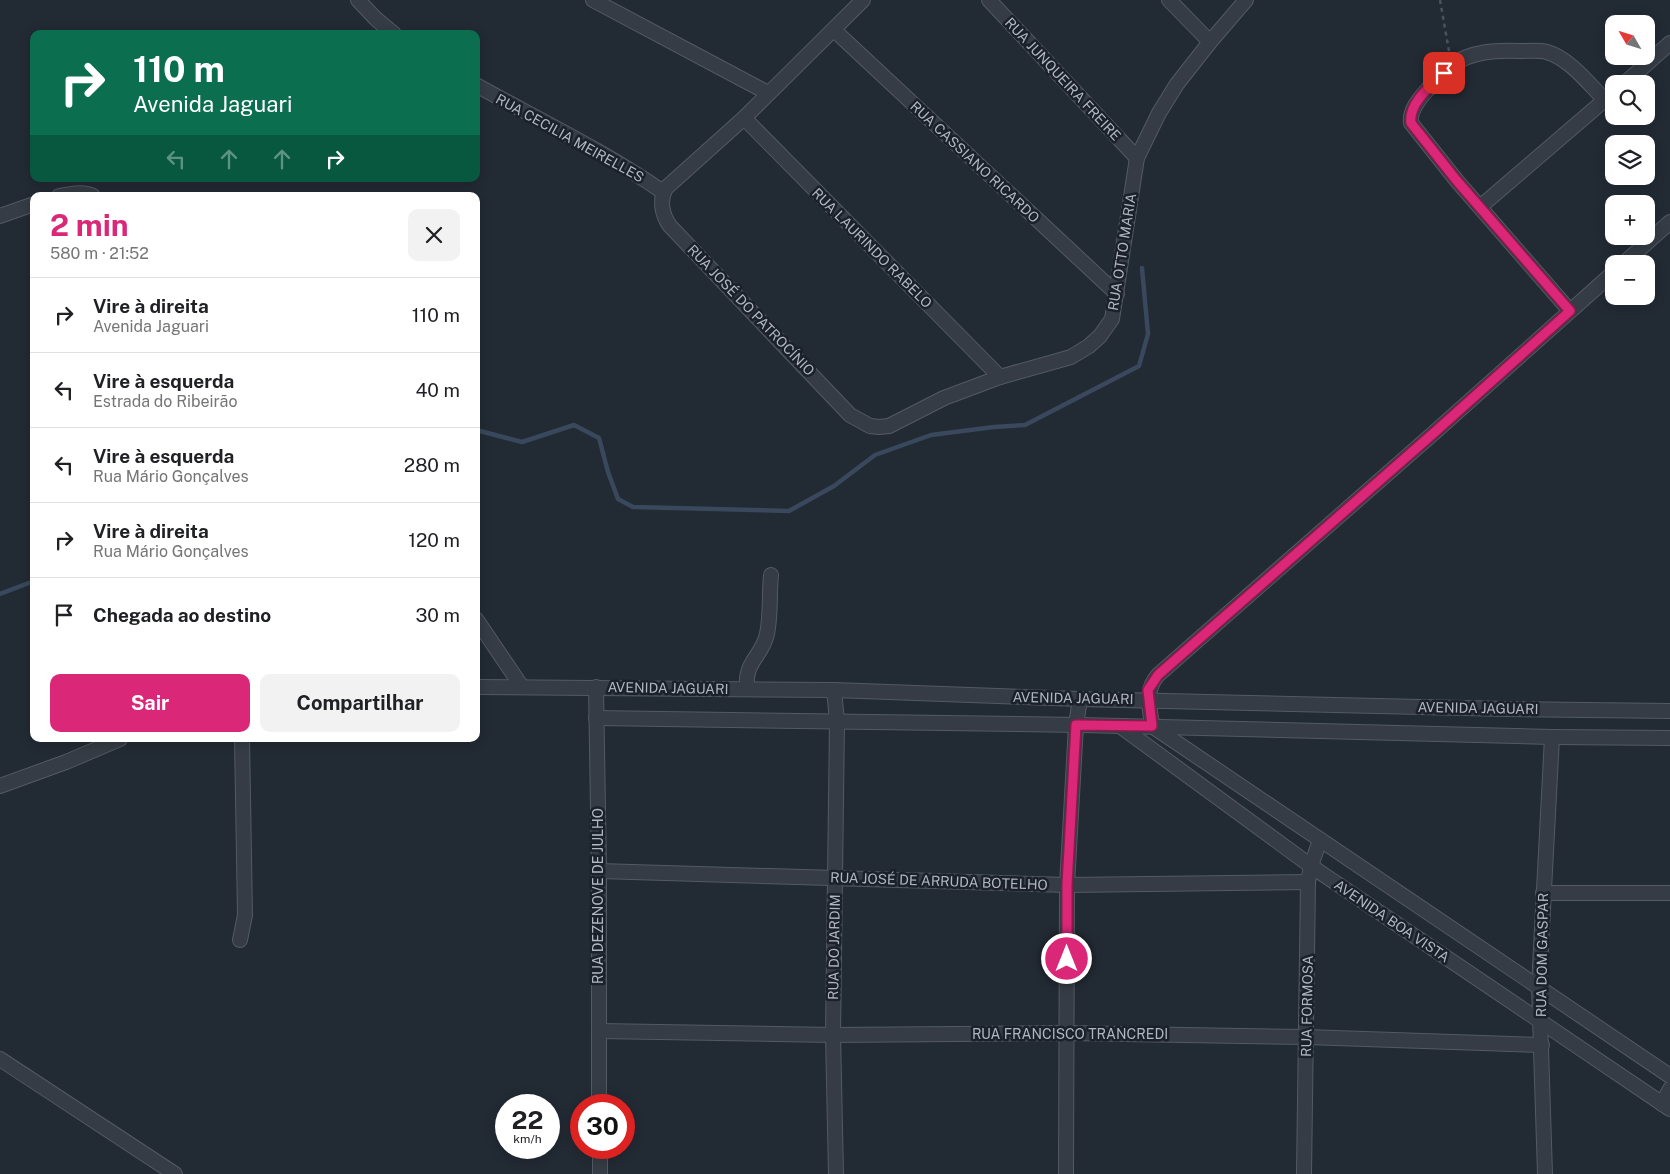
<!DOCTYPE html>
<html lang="pt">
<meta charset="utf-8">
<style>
body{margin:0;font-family:"Public Sans",sans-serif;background:#f2f2f2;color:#202124;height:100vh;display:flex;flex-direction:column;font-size:19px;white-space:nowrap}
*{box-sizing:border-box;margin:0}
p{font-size:16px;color:#757577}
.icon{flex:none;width:28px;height:28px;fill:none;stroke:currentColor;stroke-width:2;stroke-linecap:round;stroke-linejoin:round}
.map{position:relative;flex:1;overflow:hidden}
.details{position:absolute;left:30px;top:192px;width:450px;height:550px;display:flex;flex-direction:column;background:#fff;border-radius:10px;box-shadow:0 2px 12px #0003}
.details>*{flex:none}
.banner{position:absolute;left:30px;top:30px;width:450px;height:152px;border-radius:10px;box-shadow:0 2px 12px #0003;background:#0b6e4f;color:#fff;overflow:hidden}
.needle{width:32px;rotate:309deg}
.tools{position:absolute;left:1605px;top:15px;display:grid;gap:10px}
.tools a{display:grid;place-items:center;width:50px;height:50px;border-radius:10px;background:#fff;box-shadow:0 2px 12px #0003;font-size:25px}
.speed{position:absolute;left:495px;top:1094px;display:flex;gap:10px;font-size:25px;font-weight:700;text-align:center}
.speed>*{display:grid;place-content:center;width:65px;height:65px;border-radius:50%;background:#fff;box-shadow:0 2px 12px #0003;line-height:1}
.speed small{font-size:12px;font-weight:400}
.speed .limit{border:8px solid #d22;background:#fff;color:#111}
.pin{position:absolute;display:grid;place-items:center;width:42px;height:42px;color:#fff;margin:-21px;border-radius:10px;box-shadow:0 2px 8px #0006}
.me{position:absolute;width:55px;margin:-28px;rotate:0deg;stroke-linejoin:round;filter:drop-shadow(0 0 4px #0008)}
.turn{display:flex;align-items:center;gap:18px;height:105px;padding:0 20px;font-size:22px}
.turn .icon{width:65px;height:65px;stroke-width:2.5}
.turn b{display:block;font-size:35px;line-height:42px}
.lanes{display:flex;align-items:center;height:48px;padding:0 20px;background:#0003;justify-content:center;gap:25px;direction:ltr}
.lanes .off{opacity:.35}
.round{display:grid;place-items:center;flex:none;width:52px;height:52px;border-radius:10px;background:#f2f2f2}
.overview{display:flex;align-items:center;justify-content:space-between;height:85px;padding:0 20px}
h1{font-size:30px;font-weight:700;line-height:38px;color:#db2777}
.action{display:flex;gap:10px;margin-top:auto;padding:10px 20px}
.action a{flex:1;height:58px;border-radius:10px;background:#db2777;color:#fff;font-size:20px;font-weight:700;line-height:58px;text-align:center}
.action a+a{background:#f2f2f2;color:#202124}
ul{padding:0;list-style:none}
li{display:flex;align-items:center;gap:15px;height:75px;padding:0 20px;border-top:1px solid #e0e0e0}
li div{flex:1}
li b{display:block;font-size:19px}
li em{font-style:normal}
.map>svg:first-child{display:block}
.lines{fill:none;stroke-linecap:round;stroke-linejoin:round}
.stream{stroke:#39485c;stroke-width:4.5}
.minor-casing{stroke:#535a63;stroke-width:16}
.path{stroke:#465557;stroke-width:2.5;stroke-dasharray:4 4;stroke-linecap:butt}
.minor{stroke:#353c45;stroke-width:14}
.route-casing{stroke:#8e194d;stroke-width:12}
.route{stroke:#db2777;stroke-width:9}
.labels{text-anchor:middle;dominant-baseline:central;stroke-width:5;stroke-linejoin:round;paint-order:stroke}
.street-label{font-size:14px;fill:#b0b7c2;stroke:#1b212a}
</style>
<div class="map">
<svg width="1670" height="1174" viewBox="0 0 1670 1174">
<rect width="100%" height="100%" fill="#222a34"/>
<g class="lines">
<g class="stream">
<path d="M 476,430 L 522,442 L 574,425 L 599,438 L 608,472 L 618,499 L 633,507 L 789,511 L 834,486 L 875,455 L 931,435 L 994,427 L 1025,425 L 1139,366 L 1148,334 L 1142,268"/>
<path d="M 0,594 L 34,581"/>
</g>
<g class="minor-casing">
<g id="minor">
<path d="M 358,0 L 376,19 L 394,34"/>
<path d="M 593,0 L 768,93"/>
<path d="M 863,0 L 744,118 L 666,188 C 659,200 662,215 670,226 L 850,415 L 870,426 L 879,427 L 889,426 L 944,398 L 1000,377 L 1071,357 L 1089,346 L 1100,336 L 1112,319 L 1137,158 L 1159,113 L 1177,84 L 1210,42 L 1246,0"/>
<path d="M 989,0 L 1137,158"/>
<path d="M 1169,0 L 1210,42"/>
<path d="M 834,30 L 1117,294"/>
<path d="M 1624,84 L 1670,43"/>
<path d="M 476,85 C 539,120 604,151 663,192"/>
<path d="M 744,118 L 1000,377"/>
<path d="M 59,196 C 69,194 84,191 93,196"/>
<path d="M 1480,207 L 1614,92"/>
<path d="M 0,216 L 34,204"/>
<path d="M 1623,264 L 1670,222"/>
<path d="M 1614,272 L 1436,431 L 1158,675 C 1144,691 1150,707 1152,726 L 1670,1076"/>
<path d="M 1570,311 L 1457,181 L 1411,123 C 1409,111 1419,99 1427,90 C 1435,82 1442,73 1451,66 C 1470,51 1497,50 1520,51 C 1529,51 1539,50 1547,52 C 1570,59 1588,83 1605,100"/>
<path d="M 476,619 L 522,687"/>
<path d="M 476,687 L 834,690 L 1080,699 L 1507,709 L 1670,711"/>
<path d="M 596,687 L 599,871 L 599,1105"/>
<path d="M 747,689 C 744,661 762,657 767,634 C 771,615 769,594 771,575"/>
<path d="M 834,690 L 837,721 L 833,1035 L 836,1174"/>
<path d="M 596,718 L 1081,725 L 1552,737 L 1670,738"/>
<path d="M 1120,726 L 1311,866 L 1670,1109"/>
<path d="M 0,786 L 66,762 L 120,739"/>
<path d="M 599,871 L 1067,885 L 1308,882"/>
<path d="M 1543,893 L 1670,893"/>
<path d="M 240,940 L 245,915 L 242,739"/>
<path d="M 599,1031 L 833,1035 L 1067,1033 L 1306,1037 L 1542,1045"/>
<path d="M 0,1059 L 175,1174"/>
<path d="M 1662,1104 L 1670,1089"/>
<path d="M 600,1148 L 600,1174"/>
<path d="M 1066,1174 L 1067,885 L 1076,725 L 1080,699"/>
<path d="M 1304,1174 L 1308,882 L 1311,866 L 1320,840"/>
<path d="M 1545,1174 L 1539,986 L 1552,737"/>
</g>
</g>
<path class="path" d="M 1440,0 L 1449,51"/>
<use href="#minor" class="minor"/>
</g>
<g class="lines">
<g class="route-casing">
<path id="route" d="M 1067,959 L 1067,885 L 1076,725 L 1152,726 L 1148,690 L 1158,675 L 1436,431 L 1570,311 L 1457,181 L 1411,123 C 1408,104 1431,85 1444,73"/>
</g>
<use href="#route" class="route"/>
</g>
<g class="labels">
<g class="street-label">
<text transform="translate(1063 79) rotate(47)">RUA JUNQUEIRA FREIRE</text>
<text transform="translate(570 138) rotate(29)">RUA CECILIA MEIRELLES</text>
<text transform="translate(975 162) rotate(43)">RUA CASSIANO RICARDO</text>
<text transform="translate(872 248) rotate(45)">RUA LAURINDO RABELO</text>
<text transform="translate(1122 252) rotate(-81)">RUA OTTO MARIA</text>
<text transform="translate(751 310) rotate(46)">RUA JOSÉ DO PATROCÍNIO</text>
<text transform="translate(668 688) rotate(1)">AVENIDA JAGUARI</text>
<text transform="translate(1073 698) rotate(1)">AVENIDA JAGUARI</text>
<text transform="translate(1478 708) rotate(1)">AVENIDA JAGUARI</text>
<text transform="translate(939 881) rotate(2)">RUA JOSÉ DE ARRUDA BOTELHO</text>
<text transform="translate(598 896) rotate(-90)">RUA DEZENOVE DE JULHO</text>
<text transform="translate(1392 921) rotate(34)">AVENIDA BOA VISTA</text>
<text transform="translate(834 947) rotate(-89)">RUA DO JARDIM</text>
<text transform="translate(1542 955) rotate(-89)">RUA DOM GASPAR</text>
<text transform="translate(1307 1006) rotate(-89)">RUA FORMOSA</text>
<text x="1070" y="1034">RUA FRANCISCO TRANCREDI</text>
</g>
</g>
</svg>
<div class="tools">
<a><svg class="needle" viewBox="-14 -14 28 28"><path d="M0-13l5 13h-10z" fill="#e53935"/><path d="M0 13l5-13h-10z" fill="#757577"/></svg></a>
<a><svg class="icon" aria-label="search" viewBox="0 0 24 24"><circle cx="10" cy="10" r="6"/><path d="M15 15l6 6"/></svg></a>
<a><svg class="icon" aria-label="layers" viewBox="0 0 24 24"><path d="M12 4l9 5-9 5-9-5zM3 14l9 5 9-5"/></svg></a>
<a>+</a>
<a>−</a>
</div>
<div class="speed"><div>22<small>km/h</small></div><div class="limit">30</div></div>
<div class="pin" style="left:1444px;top:73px;background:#d93025"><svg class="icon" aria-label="arrive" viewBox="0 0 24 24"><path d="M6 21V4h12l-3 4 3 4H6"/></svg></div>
<svg class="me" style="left:1067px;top:959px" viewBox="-20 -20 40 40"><circle r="17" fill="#db2777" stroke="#fff" stroke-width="3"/><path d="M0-11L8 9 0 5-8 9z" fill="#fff"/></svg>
<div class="banner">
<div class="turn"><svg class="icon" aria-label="right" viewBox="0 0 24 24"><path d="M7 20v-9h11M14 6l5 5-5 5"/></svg><div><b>110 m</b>Avenida Jaguari</div></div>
<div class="lanes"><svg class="icon off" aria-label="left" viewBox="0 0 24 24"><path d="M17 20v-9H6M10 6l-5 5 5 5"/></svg><svg class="icon off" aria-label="ahead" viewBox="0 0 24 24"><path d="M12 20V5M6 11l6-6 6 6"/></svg><svg class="icon off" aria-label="ahead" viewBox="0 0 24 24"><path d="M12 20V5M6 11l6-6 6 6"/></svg><svg class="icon" aria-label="right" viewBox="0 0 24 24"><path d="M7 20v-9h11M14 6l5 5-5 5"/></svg></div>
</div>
<section class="details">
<div class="overview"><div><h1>2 min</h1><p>580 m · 21:52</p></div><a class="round"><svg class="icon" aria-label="close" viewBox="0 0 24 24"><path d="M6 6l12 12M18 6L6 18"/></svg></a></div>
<ul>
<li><svg class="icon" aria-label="right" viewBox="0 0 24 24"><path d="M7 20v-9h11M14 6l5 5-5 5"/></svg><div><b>Vire à direita</b><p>Avenida Jaguari</p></div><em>110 m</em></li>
<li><svg class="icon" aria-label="left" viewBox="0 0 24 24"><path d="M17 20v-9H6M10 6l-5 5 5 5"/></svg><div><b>Vire à esquerda</b><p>Estrada do Ribeirão</p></div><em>40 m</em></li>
<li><svg class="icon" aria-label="left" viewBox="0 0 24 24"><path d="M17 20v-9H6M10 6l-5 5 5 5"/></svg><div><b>Vire à esquerda</b><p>Rua Mário Gonçalves</p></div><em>280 m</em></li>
<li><svg class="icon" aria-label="right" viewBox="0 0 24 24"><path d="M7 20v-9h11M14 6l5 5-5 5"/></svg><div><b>Vire à direita</b><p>Rua Mário Gonçalves</p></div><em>120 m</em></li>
<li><svg class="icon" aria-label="arrive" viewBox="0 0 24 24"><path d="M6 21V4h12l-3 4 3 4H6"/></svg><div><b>Chegada ao destino</b></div><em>30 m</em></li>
</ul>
<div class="action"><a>Sair</a><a>Compartilhar</a></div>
</section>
</div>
